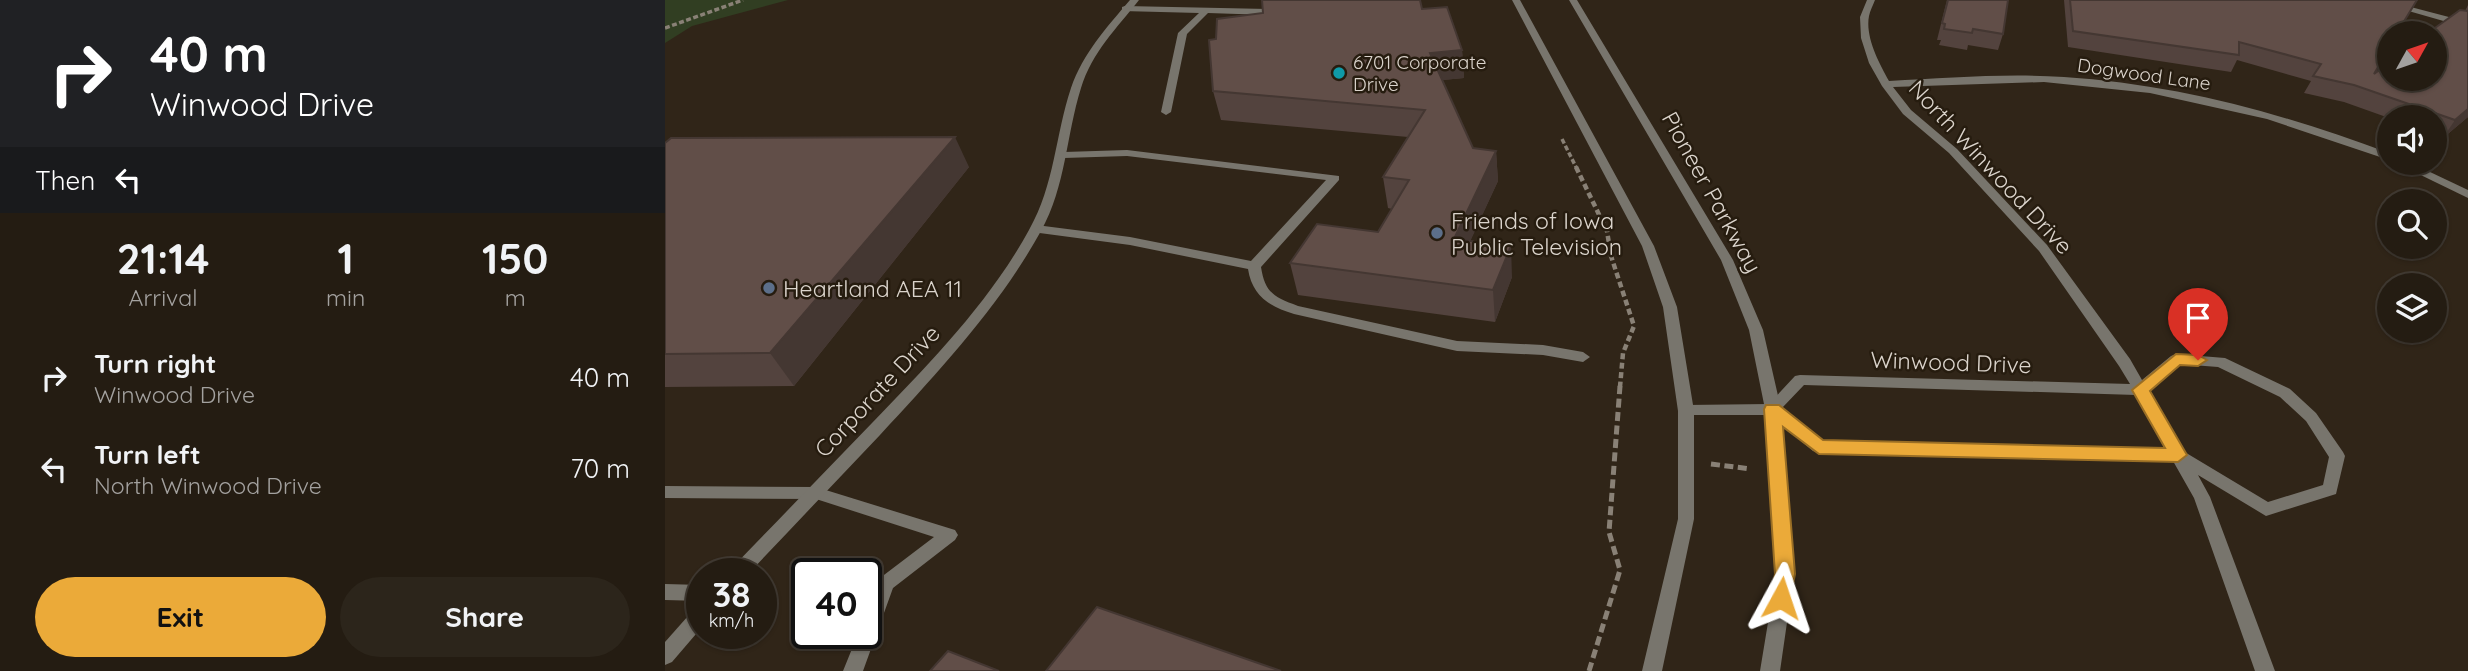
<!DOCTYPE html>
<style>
body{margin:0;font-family:Quicksand,sans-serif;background:#2c251b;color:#f1f3f6;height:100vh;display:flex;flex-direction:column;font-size:26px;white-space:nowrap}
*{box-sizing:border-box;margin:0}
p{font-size:23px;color:#a3a19f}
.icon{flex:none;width:38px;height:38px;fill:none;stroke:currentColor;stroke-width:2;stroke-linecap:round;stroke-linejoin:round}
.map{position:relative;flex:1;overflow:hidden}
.side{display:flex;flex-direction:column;background:#241c12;width:665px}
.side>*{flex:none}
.top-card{background:#202124;color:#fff;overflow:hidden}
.needle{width:46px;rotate:50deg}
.buttons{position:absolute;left:1712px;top:21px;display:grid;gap:14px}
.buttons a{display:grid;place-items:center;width:70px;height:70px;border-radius:50%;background:#241c12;box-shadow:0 2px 5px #0004,0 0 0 2px #413a32;font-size:35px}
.speed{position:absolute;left:21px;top:558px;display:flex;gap:14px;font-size:35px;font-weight:700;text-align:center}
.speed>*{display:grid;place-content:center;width:91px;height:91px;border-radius:50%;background:#241c12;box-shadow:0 2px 5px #0004,0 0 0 2px #413a32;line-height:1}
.speed small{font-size:18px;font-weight:400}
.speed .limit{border:4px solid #111;border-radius:10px;background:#fff;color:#111}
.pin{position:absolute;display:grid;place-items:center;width:60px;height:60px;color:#fff;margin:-72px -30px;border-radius:50% 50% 50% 0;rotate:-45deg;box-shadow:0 0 7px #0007}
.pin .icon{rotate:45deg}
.me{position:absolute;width:77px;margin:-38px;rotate:5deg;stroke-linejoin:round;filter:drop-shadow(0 0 5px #0008)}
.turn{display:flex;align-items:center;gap:24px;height:147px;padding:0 35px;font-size:32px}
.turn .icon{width:91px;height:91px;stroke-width:2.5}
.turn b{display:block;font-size:49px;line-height:60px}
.then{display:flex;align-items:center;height:66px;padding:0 35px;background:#0003;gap:14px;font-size:26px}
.eta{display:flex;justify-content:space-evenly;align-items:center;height:119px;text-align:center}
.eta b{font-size:42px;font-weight:800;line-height:49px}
.primary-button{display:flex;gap:14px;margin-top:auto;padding:14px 35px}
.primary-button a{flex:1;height:80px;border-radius:42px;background:#ebaa39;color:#111;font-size:28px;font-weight:800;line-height:80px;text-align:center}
.primary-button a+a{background:#2c251b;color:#f1f3f6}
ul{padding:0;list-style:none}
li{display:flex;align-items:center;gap:21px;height:91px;padding:0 35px}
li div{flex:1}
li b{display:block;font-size:26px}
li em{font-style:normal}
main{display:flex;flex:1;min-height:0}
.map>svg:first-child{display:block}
.green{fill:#313e22}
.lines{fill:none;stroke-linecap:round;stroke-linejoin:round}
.path-far2{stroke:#898176;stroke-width:3.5;stroke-dasharray:5 2.5;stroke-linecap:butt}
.path-far1{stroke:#898176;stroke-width:4.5;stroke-dasharray:6 3.5;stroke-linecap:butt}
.path{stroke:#898176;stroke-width:5;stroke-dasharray:9 4.5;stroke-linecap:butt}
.service{fill:#78756d;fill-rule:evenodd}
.minor{fill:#78756d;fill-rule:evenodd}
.tertiary{fill:#78756d;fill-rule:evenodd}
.wall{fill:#53433e}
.shaded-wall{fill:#443732}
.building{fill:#614e48;stroke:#443732;stroke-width:2}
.route{fill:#ebaa39;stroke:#996e25;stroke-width:2}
.culture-dot{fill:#0f9aa8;stroke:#261c0f;stroke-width:2.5}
.service-dot{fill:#5c6f8a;stroke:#261c0f;stroke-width:2.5}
.labels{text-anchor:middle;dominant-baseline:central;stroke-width:5;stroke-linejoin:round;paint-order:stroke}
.far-poi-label{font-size:19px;fill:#dbd4cc;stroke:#261c0f;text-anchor:start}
.far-street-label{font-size:19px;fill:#dbd4cc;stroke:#261c0f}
.street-label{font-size:23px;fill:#dbd4cc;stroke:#261c0f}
.poi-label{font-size:23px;fill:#dbd4cc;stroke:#261c0f;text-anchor:start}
</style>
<main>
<section class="side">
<div class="top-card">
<div class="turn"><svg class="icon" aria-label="right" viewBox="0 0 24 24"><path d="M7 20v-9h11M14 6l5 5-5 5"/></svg><div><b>40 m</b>Winwood Drive</div></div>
<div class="then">Then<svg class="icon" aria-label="left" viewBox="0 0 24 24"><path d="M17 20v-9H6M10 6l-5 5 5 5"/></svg></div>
</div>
<div class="eta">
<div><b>21:14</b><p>Arrival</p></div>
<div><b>1</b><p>min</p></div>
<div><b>150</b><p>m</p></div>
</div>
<ul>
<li><svg class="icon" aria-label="right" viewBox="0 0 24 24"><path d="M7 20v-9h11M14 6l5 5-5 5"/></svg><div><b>Turn right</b><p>Winwood Drive</p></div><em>40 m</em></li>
<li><svg class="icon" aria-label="left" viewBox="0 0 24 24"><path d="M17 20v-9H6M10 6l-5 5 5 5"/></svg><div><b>Turn left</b><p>North Winwood Drive</p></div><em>70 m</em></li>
</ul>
<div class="primary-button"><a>Exit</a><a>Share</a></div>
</section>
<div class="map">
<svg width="1803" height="671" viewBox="0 0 1803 671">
<rect width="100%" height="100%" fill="#302518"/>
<path class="green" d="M 0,0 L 123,0 L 27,26 L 0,43 Z"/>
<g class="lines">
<g class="path-far2">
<path d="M 0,28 L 78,0"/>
<path d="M 897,139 L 912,169"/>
</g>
<path class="path-far1" d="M 911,167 L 942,231 L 946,256 L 969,326 L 958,353 L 955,387"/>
<g class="path">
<path d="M 1046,464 L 1086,469"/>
<path d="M 924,671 L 955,570 L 944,532 L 955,386"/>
</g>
<g class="service">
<path d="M 460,6 L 603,9 L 607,12 L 603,15 L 543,13 L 522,34 L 506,112 L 501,115 L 496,112 L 513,33 L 534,13 L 457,11 L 457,7 Z"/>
<path d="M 462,150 L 674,176 L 674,180 L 596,267 C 600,293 609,297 633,306 L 792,341 L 878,345 L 918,352 L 925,357 L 918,362 L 878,355 L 792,351 L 629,314 C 604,307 587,295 583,269 L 465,245 L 367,232 L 365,229 L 367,226 L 371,225 L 465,237 L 586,261 L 661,180 L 462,156 L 399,158 L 393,155 L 399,152 Z"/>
<path d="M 0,486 L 151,487 L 290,530 L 293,535 L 290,540 L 228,588 L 198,671 L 178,671 L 193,634 L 201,634 L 201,611 L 215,578 L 269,537 L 151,499 L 0,498 Z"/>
<path d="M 0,584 L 37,585 L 37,601 L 0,600 Z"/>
</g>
<g class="minor">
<path d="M 465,0 L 474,0 C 452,28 427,52 416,88 C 401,136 401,186 376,231 C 334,307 274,371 215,435 C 171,481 127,528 83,574 L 63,574 L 66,569 C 113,520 160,472 207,423 C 264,364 324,303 364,230 C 390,184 390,136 406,88 C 418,53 442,27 465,0 Z"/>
<path d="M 1202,0 L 1210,0 C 1208,5 1205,11 1204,16 C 1200,37 1214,63 1224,81 C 1282,78 1341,73 1399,77 C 1511,84 1620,114 1724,153 L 1724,160 L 1602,119 L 1485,93 L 1379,82 L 1228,87 L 1246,110 L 1292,149 L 1382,245 L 1465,359 L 1477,380 L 1506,356 L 1511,354 L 1560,358 L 1625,389 L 1651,413 L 1678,452 L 1680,456 L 1671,494 L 1601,516 L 1533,475 L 1545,497 L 1610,671 L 1590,671 L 1529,498 L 1508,461 L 1154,453 L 1148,451 L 1105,415 L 1016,415 L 1013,411 L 1016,407 L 1021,405 L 1104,404 L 1130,376 L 1135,375 L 1465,384 L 1454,366 L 1374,251 L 1284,153 L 1238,114 L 1217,86 L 1204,63 L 1196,38 L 1195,17 ZM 1514,364 L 1553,367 L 1615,397 L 1641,421 L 1664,457 L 1658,485 L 1603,502 L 1518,451 L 1484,391 ZM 1139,385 L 1471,395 L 1501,449 L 1158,441 L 1117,408 Z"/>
<path d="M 1705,0 L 1719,0 L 1803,22 L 1803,28 Z"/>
<path d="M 1731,163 L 1746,163 L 1803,190 L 1803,198 Z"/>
<path d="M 37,605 L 37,627 L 7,662 L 0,665 L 0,642 L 31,607 Z"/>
</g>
<g class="tertiary">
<path d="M 847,0 L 855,0 L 989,246 L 1012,307 L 1029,411 L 1029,519 L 997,671 L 977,671 L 1013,519 L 1013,411 L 998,307 L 977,246 Z"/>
<path d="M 904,0 L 912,0 L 1068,260 L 1098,330 L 1116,409 L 1129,574 L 1115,671 L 1095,671 L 1111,574 L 1100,409 L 1084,330 L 1056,260 Z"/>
</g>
</g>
<g class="wall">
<path d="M 1282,0 L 1338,34 L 1333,50 L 1303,45 L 1302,50 L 1274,45 L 1276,40 L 1272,40 Z"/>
<path d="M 1399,0 L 1752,0 L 1709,74 L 1800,11 L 1803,5 L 1803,117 L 1778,138 L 1769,134 L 1769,117 L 1724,118 L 1679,102 L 1639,93 L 1646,81 L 1572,60 L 1566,72 L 1403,47 Z"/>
<path d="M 757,9 L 797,50 L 799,78 L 777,80 L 808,148 L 831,151 L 833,181 L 805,241 L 847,277 L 830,322 L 633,295 L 625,263 L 713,232 L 727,209 L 723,208 L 718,177 L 743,137 L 556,120 L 548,91 L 551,39 L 598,13 Z"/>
<path d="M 0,143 L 304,167 L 129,386 L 0,387 Z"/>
</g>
<g class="shaded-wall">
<path d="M 797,50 L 799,78 L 768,81 L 765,53 Z"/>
<path d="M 1803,109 L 1803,117 L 1778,138 L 1790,120 Z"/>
<path d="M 290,137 L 304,167 L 129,386 L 105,353 Z"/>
<path d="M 831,151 L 833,181 L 792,270 L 789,239 Z"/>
<path d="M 846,246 L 847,277 L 830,322 L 828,290 Z"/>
</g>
<g class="building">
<path d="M 597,0 L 755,0 L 757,9 L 782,7 L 797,50 L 765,53 L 808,148 L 831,151 L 789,239 L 846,246 L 828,290 L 625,263 L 652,224 L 713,232 L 744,180 L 718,177 L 760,110 L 548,91 L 544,40 L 551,39 L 552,19 L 598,13 Z"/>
<path d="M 1283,0 L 1343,0 L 1338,34 L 1308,29 L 1307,33 L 1279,29 L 1280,24 L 1277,23 Z"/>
<path d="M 1405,0 L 1752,0 L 1732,33 L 1724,33 L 1724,48 L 1709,74 L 1724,63 L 1724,79 L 1769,79 L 1769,33 L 1763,33 L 1795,10 L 1803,11 L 1803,109 L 1790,120 L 1689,85 L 1648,76 L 1656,64 L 1574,42 L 1574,55 L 1408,31 Z"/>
<path d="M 290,137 L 105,353 L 0,354 L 0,143 L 6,138 Z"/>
<path d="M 432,607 L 616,671 L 381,671 Z"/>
<path d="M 283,651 L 334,671 L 265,671 Z"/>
</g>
<path class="route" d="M 1511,354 L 1533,355 L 1542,360 L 1533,366 L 1515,365 L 1485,391 L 1522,455 L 1513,462 L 1154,454 L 1118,427 L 1130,574 L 1124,604 L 1116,607 L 1109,604 L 1106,598 L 1110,574 L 1099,409 L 1101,405 L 1114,405 L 1158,440 L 1500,448 L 1467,390 Z"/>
<circle class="culture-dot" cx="674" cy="73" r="7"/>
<g class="service-dot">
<circle cx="772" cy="233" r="7"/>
<circle cx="104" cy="288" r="7"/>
</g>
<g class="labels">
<g class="far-poi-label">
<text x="688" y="62">6701 Corporate<tspan x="688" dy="22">Drive</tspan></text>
</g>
<g class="far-street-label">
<text transform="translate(1479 74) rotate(8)">Dogwood Lane</text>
</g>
<g class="street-label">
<text transform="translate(1326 167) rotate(47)">North Winwood Drive</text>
<text transform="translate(1047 192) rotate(61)">Pioneer Parkway</text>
<text transform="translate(1286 362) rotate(2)">Winwood Drive</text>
<text transform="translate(212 391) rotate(-47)">Corporate Drive</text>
</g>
<g class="poi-label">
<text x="786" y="220">Friends of Iowa<tspan x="786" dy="26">Public Television</tspan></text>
<text x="118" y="288">Heartland AEA 11</text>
</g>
</g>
</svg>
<div class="buttons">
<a><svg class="needle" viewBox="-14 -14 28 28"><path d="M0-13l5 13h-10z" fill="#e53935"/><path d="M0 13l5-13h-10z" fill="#a3a19f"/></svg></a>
<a><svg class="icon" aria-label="sound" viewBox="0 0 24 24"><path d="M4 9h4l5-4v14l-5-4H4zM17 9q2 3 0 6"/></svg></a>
<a><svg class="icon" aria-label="search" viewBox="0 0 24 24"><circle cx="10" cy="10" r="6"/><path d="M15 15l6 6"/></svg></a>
<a><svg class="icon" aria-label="layers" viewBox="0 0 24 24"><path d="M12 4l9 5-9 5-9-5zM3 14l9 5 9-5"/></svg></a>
</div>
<div class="speed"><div>38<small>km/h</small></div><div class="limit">40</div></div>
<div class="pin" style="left:1533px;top:360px;background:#d93025"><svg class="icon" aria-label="arrive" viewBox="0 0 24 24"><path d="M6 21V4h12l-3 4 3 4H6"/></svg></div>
<svg class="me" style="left:1116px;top:598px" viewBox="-20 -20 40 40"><path d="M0-17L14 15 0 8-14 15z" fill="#ebaa39" stroke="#fff" stroke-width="4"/></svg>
</div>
</main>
